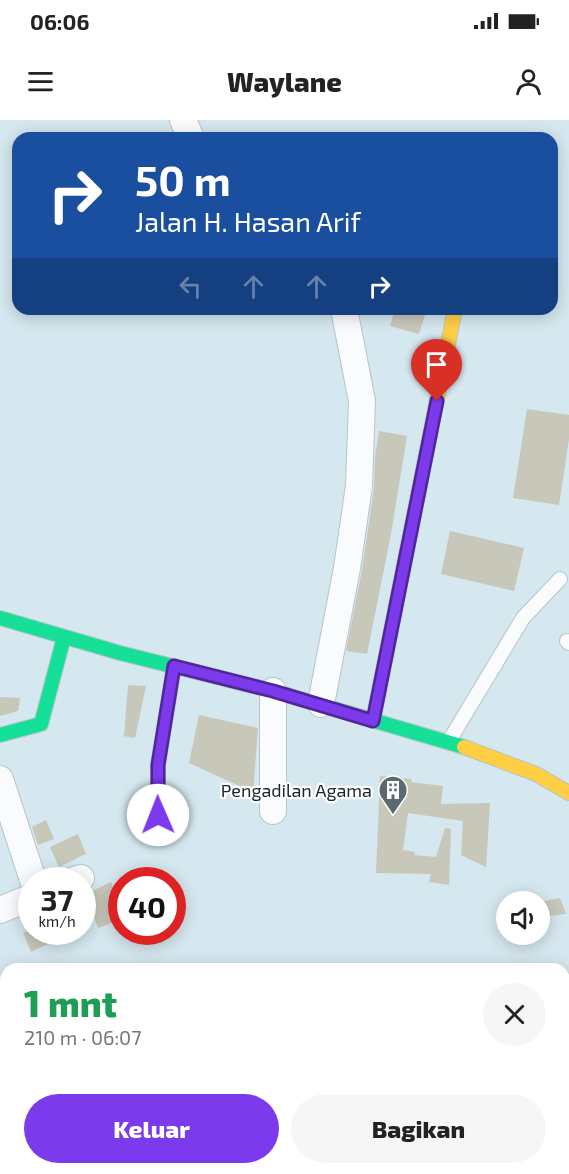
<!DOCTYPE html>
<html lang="id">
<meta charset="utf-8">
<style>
body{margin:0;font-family:"Exo 2",sans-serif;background:#f6f6f6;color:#222;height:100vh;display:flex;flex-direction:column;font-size:22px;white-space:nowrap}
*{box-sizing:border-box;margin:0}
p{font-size:20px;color:#767676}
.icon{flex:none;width:33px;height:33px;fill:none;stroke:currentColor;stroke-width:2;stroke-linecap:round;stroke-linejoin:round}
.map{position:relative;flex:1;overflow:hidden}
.panel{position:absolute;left:0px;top:843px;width:570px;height:212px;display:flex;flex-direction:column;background:#fff;border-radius:18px 18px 0 0;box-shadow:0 3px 15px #0003}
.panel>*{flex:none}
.top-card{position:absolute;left:12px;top:12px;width:546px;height:183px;border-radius:18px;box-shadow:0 3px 15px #0003;background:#1a4fa0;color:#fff;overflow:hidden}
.buttons{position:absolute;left:496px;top:771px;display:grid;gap:12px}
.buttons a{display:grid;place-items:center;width:54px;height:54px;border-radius:50%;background:#fff;box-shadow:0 3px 15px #0003;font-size:30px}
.speed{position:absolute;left:18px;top:747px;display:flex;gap:12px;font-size:30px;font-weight:700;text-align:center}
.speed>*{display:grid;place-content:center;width:78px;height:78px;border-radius:50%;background:#fff;box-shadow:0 3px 15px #0003;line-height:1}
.speed small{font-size:15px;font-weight:400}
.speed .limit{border:9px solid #d22;background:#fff;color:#111}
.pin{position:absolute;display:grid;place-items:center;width:51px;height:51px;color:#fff;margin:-62px -26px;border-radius:50% 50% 50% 0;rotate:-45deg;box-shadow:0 0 6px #0007}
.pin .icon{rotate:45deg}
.me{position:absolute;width:66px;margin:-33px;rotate:359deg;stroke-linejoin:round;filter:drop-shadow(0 0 4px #0008)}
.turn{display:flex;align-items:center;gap:21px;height:126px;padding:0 24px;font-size:27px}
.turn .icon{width:78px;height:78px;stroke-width:2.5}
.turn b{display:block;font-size:42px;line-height:51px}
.lanes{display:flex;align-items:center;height:57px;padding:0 24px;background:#0003;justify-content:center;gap:30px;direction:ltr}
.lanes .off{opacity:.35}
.round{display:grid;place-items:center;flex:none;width:63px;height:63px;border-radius:32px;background:#f6f6f6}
.overview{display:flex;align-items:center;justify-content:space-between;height:102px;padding:0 24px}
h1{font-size:36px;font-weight:800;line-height:45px;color:#1e9e55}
.button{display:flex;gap:12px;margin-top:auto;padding:12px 24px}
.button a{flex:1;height:69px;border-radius:36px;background:#7c3aed;color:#fff;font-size:24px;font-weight:800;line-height:69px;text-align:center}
.button a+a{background:#f6f6f6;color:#222}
.status{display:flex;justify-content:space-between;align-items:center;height:42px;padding:0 30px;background:#fff;direction:ltr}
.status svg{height:16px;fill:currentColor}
header{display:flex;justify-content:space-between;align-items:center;height:78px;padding:0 24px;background:#fff;font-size:27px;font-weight:800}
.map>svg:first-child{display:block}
.building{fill:#c7c7ba}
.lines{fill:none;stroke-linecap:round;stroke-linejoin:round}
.lane-casing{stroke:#b6c5cb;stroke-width:16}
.street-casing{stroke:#b6c5cb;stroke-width:28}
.fast-casing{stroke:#b6c5cb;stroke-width:16}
.slow-casing{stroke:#b6c5cb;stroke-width:16}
.jam-casing{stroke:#b6c5cb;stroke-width:16}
.lane{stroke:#f9fbfd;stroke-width:14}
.street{stroke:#f9fbfd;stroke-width:26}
.fast{stroke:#16e098;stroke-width:14}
.slow{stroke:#ffcf43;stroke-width:14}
.jam{stroke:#f24e42;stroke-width:14}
.route-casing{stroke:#51269a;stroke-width:15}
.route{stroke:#7c3aed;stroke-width:10}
.labels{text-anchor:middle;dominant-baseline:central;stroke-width:4.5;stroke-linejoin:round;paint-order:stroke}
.poi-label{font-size:18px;fill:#19262c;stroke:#fff;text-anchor:end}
</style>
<div class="status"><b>06:06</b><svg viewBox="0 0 49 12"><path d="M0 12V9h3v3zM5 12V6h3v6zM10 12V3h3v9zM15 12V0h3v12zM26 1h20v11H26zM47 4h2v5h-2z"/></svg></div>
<header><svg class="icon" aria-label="menu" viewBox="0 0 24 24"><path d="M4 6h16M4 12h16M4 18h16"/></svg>Waylane<svg class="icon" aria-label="person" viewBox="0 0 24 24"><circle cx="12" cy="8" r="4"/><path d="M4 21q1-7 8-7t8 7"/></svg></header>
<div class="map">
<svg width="569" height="1054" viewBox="0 0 569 1054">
<rect width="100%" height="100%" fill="#d5e7ef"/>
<g class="building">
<path d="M 395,189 L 427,189 L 419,214 L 390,206 Z"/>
<path d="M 527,289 L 569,295 L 569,319 L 559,385 L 513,378 Z"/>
<path d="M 379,311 L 407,316 L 391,414 L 367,534 L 346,531 L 362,450 L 374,368 L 375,338 Z"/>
<path d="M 450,411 L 524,428 L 514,471 L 441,454 Z"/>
<path d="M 128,565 L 146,566 L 135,618 L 124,616 Z"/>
<path d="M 0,577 L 20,578 L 18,591 L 0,596 Z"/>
<path d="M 199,595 L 258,608 L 253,672 L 189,643 Z"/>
<path d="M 380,656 L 412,659 L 411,662 L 443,666 L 441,684 L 490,683 L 486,747 L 461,735 L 463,701 L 408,693 L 403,730 L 415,732 L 414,735 L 436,737 L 445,708 L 451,709 L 449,765 L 429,762 L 431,754 L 376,753 Z"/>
<path d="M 46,700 L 54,719 L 38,725 L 32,707 Z"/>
<path d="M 78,714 L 86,734 L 59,747 L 50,727 Z"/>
<path d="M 111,762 L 122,792 L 122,799 L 98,808 L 86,774 Z"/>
<path d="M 560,778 L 566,794 L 540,797 L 540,782 Z"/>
<path d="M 23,812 L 73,812 L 31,832 Z"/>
</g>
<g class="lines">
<g class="lane-casing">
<g id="lane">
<path d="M 567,521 L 569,523"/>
<path d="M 449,621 L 523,498 L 560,459"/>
</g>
</g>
<g class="street-casing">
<g id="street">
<path d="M 183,0 L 191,18"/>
<path d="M 273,571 L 273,691"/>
<path d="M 321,584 L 347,448 L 359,366 L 362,281 L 344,189"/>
<path d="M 0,659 L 33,760"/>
<path d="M 74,760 L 81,758"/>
<path d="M 0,790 L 32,777"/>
</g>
</g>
<g class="fast-casing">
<g id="fast">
<path d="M 0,498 L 120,533 L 273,571 L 464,627"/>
<path d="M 0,615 L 41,604 L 64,517"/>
<path d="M 158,712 L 158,645 L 174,546"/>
</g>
</g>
<g class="slow-casing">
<g id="slow">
<path d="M 431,310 L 455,189"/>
<path d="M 464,627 L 536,654 L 569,673"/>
</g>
</g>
<g class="jam-casing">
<path id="jam" d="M 373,601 L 431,310"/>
</g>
<use href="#lane" class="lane"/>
<use href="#street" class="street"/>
<use href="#fast" class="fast"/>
<use href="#slow" class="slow"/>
<use href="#jam" class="jam"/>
</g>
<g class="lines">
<g class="route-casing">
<path id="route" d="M 158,695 L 158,645 L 174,546 L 273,571 L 373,601 L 437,281"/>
</g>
<use href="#route" class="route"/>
</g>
<defs>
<g id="building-pin" transform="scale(1.5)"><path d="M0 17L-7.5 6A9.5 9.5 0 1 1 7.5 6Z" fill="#5b6a70" stroke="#fff"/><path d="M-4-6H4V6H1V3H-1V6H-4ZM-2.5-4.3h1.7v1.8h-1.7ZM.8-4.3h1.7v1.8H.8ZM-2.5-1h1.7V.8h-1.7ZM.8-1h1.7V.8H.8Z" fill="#fff"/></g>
</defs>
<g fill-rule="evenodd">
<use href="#building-pin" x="393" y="670"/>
</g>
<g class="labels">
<g class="poi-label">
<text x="372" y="670">Pengadilan Agama</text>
</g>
</g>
</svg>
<div class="buttons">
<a><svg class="icon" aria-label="sound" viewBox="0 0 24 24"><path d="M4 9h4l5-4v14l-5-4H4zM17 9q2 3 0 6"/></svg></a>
</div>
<div class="speed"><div>37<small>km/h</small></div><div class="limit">40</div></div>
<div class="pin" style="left:437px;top:281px;background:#d93025"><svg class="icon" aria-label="arrive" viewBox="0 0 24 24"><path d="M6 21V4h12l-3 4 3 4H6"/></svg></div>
<svg class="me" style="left:158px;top:695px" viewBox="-20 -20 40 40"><circle r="19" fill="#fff"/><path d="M0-13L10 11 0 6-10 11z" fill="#7c3aed"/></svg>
<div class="top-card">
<div class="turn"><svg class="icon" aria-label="right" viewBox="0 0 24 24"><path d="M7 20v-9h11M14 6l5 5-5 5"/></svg><div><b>50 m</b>Jalan H. Hasan Arif</div></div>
<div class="lanes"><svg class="icon off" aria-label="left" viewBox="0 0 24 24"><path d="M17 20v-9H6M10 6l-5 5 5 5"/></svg><svg class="icon off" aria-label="ahead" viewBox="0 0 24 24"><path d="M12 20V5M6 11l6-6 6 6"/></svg><svg class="icon off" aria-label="ahead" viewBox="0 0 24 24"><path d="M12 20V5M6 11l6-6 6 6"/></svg><svg class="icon" aria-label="right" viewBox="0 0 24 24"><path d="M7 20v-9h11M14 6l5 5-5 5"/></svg></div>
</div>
<section class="panel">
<div class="overview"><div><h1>1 mnt</h1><p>210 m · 06:07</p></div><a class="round"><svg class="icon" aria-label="close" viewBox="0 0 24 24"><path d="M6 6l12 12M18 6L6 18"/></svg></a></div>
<div class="button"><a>Keluar</a><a>Bagikan</a></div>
</section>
</div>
